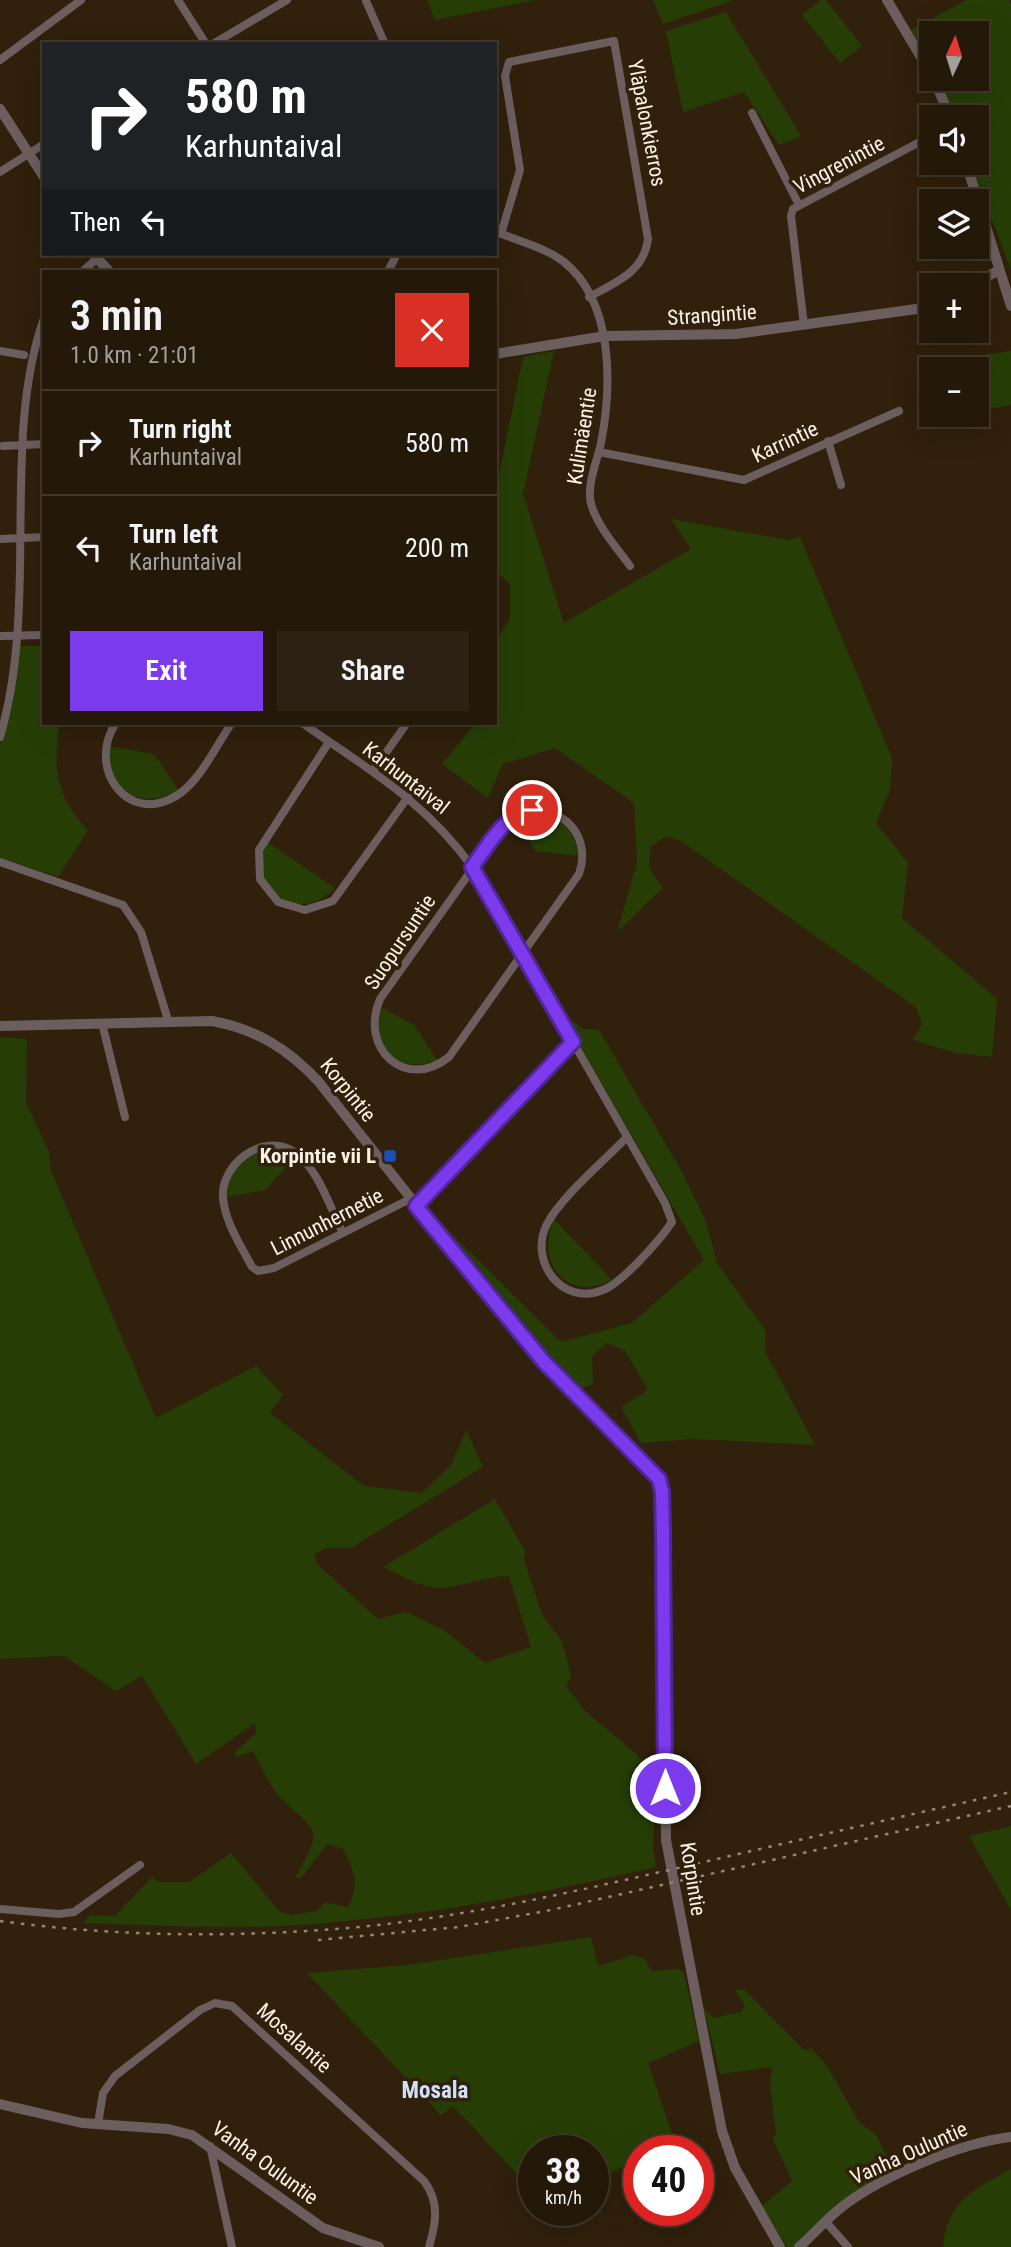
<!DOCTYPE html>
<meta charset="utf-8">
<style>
body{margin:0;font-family:"Roboto Condensed",sans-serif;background:#2c2112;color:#f1f3f6;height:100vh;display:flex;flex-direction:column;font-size:26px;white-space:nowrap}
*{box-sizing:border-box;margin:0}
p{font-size:23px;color:#a3a09c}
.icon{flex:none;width:38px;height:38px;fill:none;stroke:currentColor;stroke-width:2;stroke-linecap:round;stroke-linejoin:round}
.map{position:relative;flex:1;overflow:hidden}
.details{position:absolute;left:42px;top:270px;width:455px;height:455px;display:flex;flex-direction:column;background:#241809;border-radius:0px;box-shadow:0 7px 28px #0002,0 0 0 2px #41372a}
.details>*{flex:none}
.banner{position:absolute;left:42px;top:42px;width:455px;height:214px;border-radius:0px;box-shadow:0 7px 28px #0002,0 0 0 2px #41372a;background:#202124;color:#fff;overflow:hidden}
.needle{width:46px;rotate:4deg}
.controls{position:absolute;left:919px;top:21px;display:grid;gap:14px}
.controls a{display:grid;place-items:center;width:70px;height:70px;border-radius:0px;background:#241809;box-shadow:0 7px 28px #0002,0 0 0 2px #41372a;font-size:35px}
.speed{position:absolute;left:518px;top:2135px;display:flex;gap:14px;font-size:35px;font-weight:700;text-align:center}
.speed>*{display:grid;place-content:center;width:91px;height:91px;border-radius:50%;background:#241809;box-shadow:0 7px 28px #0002,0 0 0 2px #41372a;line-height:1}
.speed small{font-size:18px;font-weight:400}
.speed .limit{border:10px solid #d22;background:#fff;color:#111}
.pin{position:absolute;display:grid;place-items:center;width:60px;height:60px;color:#fff;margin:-30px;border:4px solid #fff;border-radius:50%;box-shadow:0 2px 7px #0007}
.me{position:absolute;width:77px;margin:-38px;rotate:0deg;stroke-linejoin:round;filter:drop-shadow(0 0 5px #0008)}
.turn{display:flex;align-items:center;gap:24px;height:147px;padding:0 28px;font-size:32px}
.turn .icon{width:91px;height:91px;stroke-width:2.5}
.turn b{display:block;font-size:49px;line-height:60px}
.then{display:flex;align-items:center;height:66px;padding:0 28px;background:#0003;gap:14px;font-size:26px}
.round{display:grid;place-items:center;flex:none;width:74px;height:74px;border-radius:0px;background:#2c2112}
.overview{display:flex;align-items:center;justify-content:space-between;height:119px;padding:0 28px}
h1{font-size:42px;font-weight:600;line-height:52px}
.cta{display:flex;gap:14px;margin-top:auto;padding:14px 28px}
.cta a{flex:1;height:80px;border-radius:0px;background:#7c3aed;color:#fff;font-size:28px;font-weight:600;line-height:80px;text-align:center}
.cta a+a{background:#2c2112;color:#f1f3f6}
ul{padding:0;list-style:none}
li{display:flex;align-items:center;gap:21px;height:105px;padding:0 28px;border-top:2px solid #41372a}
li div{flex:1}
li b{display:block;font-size:26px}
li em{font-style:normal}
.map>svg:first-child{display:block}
.green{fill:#263e06}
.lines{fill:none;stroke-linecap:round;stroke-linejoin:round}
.minor{stroke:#6c5e5f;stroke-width:8}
.tertiary{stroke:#6c5e5f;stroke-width:10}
.rail{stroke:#948777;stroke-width:2.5;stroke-dasharray:3.5 7;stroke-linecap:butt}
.route-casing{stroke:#51269a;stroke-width:18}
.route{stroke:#7c3aed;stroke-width:12}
.transit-dot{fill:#1a4fb4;stroke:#30200c;stroke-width:2.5}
.labels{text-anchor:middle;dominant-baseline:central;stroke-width:7;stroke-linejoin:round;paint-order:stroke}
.street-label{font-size:21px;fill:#fdf2e6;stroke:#30200c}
.poi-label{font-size:21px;font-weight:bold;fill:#fdf2e6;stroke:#30200c;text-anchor:end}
.neighbourhood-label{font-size:23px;font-weight:bold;fill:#cfe0fa;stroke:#30200c}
</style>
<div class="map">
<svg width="1011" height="2247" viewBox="0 0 1011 2247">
<rect width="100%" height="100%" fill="#30200c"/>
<g class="green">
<path d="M 427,0 L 536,0 L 435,20 Z"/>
<path d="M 653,0 L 734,0 L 663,24 Z"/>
<path d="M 821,0 L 826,0 L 862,46 L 840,63 L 802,15 Z"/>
<path d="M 966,0 L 1009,0 L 1011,4 L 1011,269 L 970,163 L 976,163 L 976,117 L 954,117 L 940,79 L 976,79 L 976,33 L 931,33 L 931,62 L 911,30 Z"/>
<path d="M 726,12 L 801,136 L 779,145 L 744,92 L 683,112 L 666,31 Z"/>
<path d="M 554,351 L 523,494 L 564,623 L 691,549 L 671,519 L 788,540 L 800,537 L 892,758 L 890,790 L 876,823 L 908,863 L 902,918 L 997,999 L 992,1057 L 956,1053 L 913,1040 L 922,1024 L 917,1008 L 681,841 L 666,836 L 650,847 L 649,868 L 663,888 L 617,932 L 637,863 L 634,803 L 555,748 L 503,764 L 488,798 L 442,764 L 476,723 L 495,723 L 495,642 L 510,619 L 510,583 L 495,572 L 495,495 L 523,357 Z"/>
<path d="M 1011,351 L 1011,405 L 977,411 L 976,369 L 931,369 L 931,393 L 925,363 Z"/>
<path d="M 18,646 L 44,646 L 44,723 L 60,723 C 52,769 56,796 88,830 L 58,877 L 0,858 L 0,746 L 13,703 Z"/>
<path d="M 108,746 L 154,754 L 178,790 C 156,804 123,802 111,774 C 108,766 108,755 108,746 Z"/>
<path d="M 532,814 C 560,815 574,829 579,856 L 535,851 L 516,819 Z"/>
<path d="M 267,842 L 335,888 C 298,926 245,891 267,842 Z"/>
<path d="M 381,1007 L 414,1025 L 438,1061 C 396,1074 372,1050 381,1007 Z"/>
<path d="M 562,1015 L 584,1029 L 599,1030 L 682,1172 L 706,1221 L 717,1263 L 765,1330 L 766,1353 L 815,1445 L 693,1439 L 641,1443 L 621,1407 L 648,1390 L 625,1351 L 607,1343 L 592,1356 L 593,1384 L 580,1389 L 574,1385 L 449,1231 L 561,1342 L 632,1323 L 704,1260 Z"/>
<path d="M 0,1037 L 27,1039 L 26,1103 L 49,1151 L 50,1168 L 156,1418 L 256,1366 L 283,1395 L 270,1413 L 364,1486 L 422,1493 L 451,1465 L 466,1430 L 483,1467 L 351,1548 L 326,1548 L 315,1554 L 317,1564 L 378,1619 L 406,1612 L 444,1630 L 485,1663 L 531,1647 L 509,1576 C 487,1576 467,1585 445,1588 C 425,1590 401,1575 383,1567 L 495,1499 L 525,1551 L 524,1559 L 542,1615 L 562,1641 L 571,1676 L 566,1686 L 584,1710 L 656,1771 L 653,1847 L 656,1867 C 532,1896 408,1919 281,1926 C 216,1929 149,1925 83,1923 L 90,1915 L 115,1916 L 152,1877 L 158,1882 L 189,1882 L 231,1853 L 280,1912 L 291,1915 L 317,1911 L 325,1902 L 348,1907 C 360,1884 354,1868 342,1848 L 327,1844 L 301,1878 L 295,1878 C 323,1827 320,1836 281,1798 C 269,1787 262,1766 253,1751 L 236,1757 L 235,1752 L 256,1733 L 255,1723 L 196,1764 L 142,1676 L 116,1691 L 64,1656 L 0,1659 Z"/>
<path d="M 266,1148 L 281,1149 L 296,1157 L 265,1190 L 225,1197 C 225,1170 245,1157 266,1148 Z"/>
<path d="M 554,1219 L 612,1280 C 566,1303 535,1263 554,1219 Z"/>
<path d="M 1011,1826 L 1011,1910 L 969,1836 Z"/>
<path d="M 591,1937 L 598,1966 L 633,1955 L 645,1959 L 652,1971 L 680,1969 L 684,1973 L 699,2041 L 648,2063 L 678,2151 L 639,2151 L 639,2189 L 626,2165 L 593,2183 L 593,2151 L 534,2151 L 534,2192 L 453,2106 L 441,2115 L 307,1973 L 408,1965 Z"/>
<path d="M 735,1990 L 745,1990 L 805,2051 L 811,2048 L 827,2066 L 859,2122 L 876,2135 L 894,2170 L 836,2204 L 794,2247 L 787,2247 L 762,2206 L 792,2181 L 773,2139 L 776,2134 L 770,2084 L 772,2067 L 720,2074 L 704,2008 L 714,2018 L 741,2012 L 745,2006 Z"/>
<path d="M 1011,2169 L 1011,2247 L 943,2247 C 947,2201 973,2190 1011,2169 Z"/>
</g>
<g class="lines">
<g class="minor">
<path d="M 178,0 L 206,44"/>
<path d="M 366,1 L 385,44"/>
<path d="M 213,44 L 287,0"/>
<path d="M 0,60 L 81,0"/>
<path d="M 752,113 L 799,205"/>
<path d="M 0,172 L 44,144"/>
<path d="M 495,231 C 517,241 545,247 564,262 C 614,302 612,387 601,443 C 597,462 585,488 592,507 C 599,528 617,548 630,566"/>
<path d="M 501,234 L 520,170 L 505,76 L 509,62 L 614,41 L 648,239 C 644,272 616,282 589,297"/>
<path d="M 83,271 L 102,254"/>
<path d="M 388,271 L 395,258"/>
<path d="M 804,325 L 791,216 L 793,209 L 931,136"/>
<path d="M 0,351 L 24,355"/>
<path d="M 828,441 L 841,485"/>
<path d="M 3,446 L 44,444"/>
<path d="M 599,452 L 744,480 L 899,411"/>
<path d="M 0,539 L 44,537"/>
<path d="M 0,636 L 44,635"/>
<path d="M 116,723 C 86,767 127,826 176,796 C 200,782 216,745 232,723"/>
<path d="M 302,723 C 368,769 425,801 473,868 L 573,1042 L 416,1206"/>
<path d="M 0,737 C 40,601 0,442 44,318"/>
<path d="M 329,742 L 259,850 L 260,879 L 278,902 L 305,910 L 333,901 L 408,797"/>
<path d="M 373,771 L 407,723"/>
<path d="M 532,810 C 568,809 591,840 579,874 L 449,1057 C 405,1092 359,1048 380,999 L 505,823 L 517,814 Z"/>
<path d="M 0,862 L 123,905 L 141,932 L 168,1020"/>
<path d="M 102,1023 L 125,1117"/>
<path d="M 573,1042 L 665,1203 L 672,1222 C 660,1240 622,1283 603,1290 C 562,1307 528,1261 547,1224 C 561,1197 605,1160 627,1137"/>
<path d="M 343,1233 C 330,1208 318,1167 293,1151 C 262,1132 220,1165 223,1198 C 225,1222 241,1246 252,1267 L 258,1271 L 274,1268 L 410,1199"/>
<path d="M 0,1909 L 59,1914 L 74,1912 L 140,1865"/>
<path d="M 98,2124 L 103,2093 L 115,2076 L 200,2010 L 215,2003 L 232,2006 L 424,2181 C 440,2202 436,2223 429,2247"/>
<path d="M 210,2146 L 232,2247"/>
<path d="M 826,2222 L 848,2247"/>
</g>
<g class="tertiary">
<path d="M 887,0 L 931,74"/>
<path d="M 934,79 L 950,117"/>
<path d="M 0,109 L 44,177"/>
<path d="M 966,163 L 1011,306"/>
<path d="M 93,254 L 109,271"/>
<path d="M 973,285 L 999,270"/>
<path d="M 495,354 L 605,336 L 736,334 L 931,307"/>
<path d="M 0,1026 L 212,1021 C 256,1029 288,1049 318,1081 L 501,1312 L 545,1363 L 659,1479 L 662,1491 L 666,1840 L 722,2131 L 735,2168 L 780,2247"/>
<path d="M 0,2104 L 82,2123 L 168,2129 L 192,2135 L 323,2228 L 379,2247"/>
<path d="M 799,2247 C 814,2234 827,2218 843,2206 C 884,2175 960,2143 1011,2137"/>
</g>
<g class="rail">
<path d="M 0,1921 C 119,1937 239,1938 359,1927 C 471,1916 581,1890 691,1865 C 798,1840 904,1816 1011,1792"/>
<path d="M 318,1940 L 459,1927 L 551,1910 L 1011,1806"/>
</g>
</g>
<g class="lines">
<g class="route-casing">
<path id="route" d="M 532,810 C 502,816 489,845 472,867 L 573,1042 L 416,1206 L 545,1363 L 659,1479 L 662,1491 L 663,1534 L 665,1788"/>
</g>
<use href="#route" class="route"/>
</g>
<rect class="transit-dot" x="383" y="1149" width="14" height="14" rx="3.5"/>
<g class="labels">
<g class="street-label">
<text transform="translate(647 123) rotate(79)">Yläpalonkierros</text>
<text transform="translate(839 165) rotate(-28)">Vingrenintie</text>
<text transform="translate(712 315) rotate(-4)">Strangintie</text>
<text transform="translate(582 436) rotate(-81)">Kulimäentie</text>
<text transform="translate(785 442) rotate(-25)">Karrintie</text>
<text transform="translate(406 778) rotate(38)">Karhuntaival</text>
<text transform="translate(400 942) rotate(-56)">Suopursuntie</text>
<text transform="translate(348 1090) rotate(51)">Korpintie</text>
<text transform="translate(327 1222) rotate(-27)">Linnunhernetie</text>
<text transform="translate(693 1879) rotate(81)">Korpintie</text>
<text transform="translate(294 2038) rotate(42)">Mosalantie</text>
<text transform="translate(909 2153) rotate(-24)">Vanha Ouluntie</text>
<text transform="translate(265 2163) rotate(36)">Vanha Ouluntie</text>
</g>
<g class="poi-label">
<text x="376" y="1156">Korpintie vii L</text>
</g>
<g class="neighbourhood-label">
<text x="435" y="2090">Mosala</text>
</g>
</g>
</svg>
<div class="controls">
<a><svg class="needle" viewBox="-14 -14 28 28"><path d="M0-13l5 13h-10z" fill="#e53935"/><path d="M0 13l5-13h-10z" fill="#a3a09c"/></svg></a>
<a><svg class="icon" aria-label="sound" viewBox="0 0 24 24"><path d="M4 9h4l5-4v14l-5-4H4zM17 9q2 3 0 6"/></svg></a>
<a><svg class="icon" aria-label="layers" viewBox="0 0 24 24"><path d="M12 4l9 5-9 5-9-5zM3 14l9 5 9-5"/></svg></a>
<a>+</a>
<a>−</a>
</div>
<div class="speed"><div>38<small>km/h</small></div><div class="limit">40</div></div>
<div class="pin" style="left:532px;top:810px;background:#d93025"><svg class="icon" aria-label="arrive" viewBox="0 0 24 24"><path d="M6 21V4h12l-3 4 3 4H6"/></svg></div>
<svg class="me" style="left:665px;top:1788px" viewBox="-20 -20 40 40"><circle r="17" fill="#7c3aed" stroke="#fff" stroke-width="3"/><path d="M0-11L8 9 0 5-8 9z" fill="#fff"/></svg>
<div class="banner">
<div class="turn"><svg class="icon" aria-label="right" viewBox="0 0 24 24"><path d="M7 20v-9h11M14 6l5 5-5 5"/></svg><div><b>580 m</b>Karhuntaival</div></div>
<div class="then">Then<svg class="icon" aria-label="left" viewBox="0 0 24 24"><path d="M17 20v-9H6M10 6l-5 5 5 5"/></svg></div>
</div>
<section class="details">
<div class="overview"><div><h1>3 min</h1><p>1.0 km · 21:01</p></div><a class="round" style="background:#d93025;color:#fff"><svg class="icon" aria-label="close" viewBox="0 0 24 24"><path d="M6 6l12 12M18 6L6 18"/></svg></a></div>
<ul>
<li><svg class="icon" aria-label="right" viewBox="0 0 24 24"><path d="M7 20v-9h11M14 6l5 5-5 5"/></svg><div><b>Turn right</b><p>Karhuntaival</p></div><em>580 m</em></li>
<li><svg class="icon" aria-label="left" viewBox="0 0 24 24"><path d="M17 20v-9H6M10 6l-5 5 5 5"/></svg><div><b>Turn left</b><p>Karhuntaival</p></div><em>200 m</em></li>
</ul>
<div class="cta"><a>Exit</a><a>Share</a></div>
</section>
</div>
